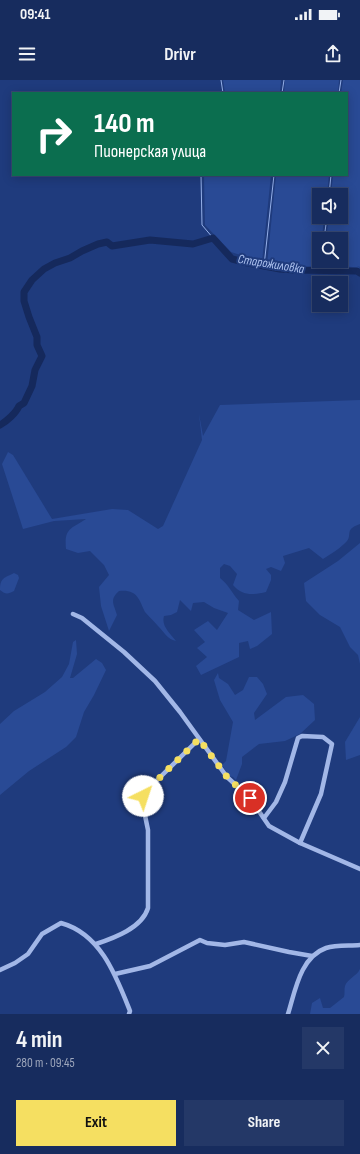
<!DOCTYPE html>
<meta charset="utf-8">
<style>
body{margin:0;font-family:"Sofia Sans Condensed",sans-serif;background:#243867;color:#f1f3f6;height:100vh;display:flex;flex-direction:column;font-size:15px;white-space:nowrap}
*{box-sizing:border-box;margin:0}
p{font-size:13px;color:#9ea7bc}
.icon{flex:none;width:22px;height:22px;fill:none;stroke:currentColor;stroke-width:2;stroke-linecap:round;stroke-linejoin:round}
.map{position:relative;height:934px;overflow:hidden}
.side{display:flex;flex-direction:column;background:#172c5e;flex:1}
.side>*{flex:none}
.top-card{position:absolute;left:12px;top:12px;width:336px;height:84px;border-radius:0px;box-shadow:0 2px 10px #0003,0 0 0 1px #364873;background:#0b6e4f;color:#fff;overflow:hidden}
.buttons{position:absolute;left:312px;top:108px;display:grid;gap:8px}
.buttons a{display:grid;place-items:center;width:36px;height:36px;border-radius:0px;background:#172c5e;box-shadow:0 2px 10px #0003,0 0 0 1px #364873;font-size:20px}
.pin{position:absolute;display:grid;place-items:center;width:34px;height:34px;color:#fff;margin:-17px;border:2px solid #fff;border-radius:50%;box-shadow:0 1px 4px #0007}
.me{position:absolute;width:44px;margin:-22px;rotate:41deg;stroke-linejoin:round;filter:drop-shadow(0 0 3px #0008)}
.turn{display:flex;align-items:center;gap:14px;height:84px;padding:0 16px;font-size:18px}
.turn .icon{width:52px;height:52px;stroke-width:2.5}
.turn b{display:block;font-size:28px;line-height:34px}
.round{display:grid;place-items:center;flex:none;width:42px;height:42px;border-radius:0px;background:#243867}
.headline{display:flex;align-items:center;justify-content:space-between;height:68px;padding:0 16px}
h1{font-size:24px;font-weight:700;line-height:30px}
.cta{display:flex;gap:8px;margin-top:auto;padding:8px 16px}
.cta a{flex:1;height:46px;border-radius:0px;background:#f5df61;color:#111;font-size:16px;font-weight:700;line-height:46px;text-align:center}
.cta a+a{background:#243867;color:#f1f3f6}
.status{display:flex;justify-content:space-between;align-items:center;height:28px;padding:0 20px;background:#172c5e;direction:ltr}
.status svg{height:11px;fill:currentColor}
header{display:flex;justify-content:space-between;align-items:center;height:52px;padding:0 16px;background:#172c5e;font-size:18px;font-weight:700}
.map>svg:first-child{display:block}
.green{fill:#294a95}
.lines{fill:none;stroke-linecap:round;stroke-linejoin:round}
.stream{stroke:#95b0e9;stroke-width:1}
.river{stroke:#15295c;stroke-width:7}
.minor{stroke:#a2b7e7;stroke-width:4.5}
.route{stroke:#f5df61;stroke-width:7;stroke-dasharray:0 12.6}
.labels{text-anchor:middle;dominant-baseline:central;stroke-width:4;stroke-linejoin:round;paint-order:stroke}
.water-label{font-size:13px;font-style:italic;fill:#adc2ef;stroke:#1f3b7d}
</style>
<div class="status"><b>09:41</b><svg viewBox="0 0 49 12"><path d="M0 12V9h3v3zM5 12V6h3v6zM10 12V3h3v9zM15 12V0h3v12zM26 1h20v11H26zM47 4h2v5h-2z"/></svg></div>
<header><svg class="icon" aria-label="menu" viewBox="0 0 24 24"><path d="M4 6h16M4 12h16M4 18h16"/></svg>Drivr<svg class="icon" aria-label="share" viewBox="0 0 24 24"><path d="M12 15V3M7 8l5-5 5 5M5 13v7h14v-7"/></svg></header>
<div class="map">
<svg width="360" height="934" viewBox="0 0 360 934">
<rect width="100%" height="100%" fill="#1f3b7d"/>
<g class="green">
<path d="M 223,0 L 281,0 L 280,13 L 225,13 Z"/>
<path d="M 285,0 L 339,0 L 338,13 L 284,13 Z"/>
<path d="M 343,0 L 360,0 L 360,187 L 357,186 L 360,188 L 360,195 L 356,193 L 304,193 L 281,190 L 254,184 L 267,185 L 276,95 L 329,95 L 327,115 L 319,115 L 319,137 L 324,137 L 322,159 L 319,159 L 320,181 L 318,189 L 352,186 L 323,188 L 324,181 L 341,181 L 341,159 L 326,159 L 329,137 L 341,137 L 341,115 L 331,115 L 333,95 L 347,95 L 347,13 L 341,13 Z"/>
<path d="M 204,95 L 271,95 L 262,182 L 231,172 L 205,145 Z"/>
<path d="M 360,320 L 360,444 C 342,450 355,456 344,464 C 338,470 330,474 323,479 L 309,468 L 283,476 L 285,483 L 281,491 L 271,487 L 266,489 L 271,495 L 271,500 L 266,512 C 253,515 242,516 233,505 L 237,494 L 230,486 L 224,484 L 220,488 L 220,498 C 228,504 232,513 239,521 L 238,530 L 254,540 L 271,532 L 272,554 L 257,566 L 250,569 L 248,561 L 239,563 L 239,577 L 201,595 L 196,586 L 207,577 L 197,568 L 205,562 L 194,550 L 208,541 L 217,550 L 228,533 L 214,528 L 204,522 L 193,523 L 191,531 L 180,520 L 177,532 L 171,535 L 164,536 C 161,546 170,553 176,561 C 167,559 164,552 158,546 C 154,541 149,537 145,532 C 139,519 137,509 119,511 C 109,520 114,524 117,535 L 109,551 L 101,526 L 99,507 L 109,495 L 104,485 L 90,471 L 78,473 L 66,469 C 64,448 71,449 86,439 L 54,441 L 23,449 L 2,384 L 8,372 L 13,375 L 52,439 L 112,429 L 128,430 L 158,449 L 163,446 L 202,360 L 199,334 L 203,356 L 220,325 Z"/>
<path d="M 360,463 L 360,584 L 358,575 L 350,567 L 340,547 L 320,535 L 306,521 L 304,503 L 338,481 Z"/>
<path d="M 14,493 L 18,495 L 19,498 L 14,511 C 8,514 6,515 0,510 C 0,498 4,498 14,493 Z"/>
<path d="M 76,560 L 77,574 L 70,598 L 73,598 L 96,579 L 102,583 L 106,590 L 94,615 L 84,632 L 76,657 L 66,667 L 29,691 L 0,715 L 0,644 L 14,631 L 45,612 L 62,597 L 69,584 L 73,562 Z"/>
<path d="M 218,593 L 219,598 L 228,604 L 235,615 L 243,610 L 249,597 L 257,597 L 263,604 L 267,614 L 254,633 L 255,640 L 286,617 L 303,615 L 314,624 L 315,640 L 300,654 L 285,661 L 259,664 L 242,677 L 242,684 L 236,700 L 233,697 L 229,696 L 222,685 L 226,681 L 233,642 L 220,620 L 214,600 Z"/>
<path d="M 360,637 L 360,675 L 346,680 L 345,662 Z"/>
<path d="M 360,889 L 360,934 L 310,934 L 312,923 L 320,918 L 323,928 L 330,928 L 344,917 C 345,914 344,909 345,906 C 347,899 357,896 360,889 Z"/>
</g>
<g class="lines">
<g class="stream">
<path d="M 221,0 L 223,13"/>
<path d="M 282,13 L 284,0"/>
<path d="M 339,13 L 341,0"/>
<path d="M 201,95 L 202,145 L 213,158"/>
<path d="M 329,115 L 331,95"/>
<path d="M 324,159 L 327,137"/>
<path d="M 264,186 L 274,95"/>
<path d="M 321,191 L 322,181"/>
</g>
<path class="river" d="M 0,345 C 7,341 16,333 19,326 L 24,323 L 32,306 L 35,290 L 42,276 L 37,265 L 37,257 L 29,237 L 24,221 L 24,212 L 32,200 L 44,189 L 55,183 L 70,178 L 82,171 L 98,164 L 107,162 L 112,166 L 150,160 L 193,164 L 213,158 L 232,179 L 248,183 L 280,189 L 295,190 L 357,191 L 360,193"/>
<g class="minor">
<path d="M 73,534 L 82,538 L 124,572 L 155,601 L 180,632 L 227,697 L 250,718 L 269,746 L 300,763 L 360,789"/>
<path d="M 264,738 L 276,722 L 285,702 L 298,658 L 302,656 L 323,657 L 332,664 L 321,714 L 300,763"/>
<path d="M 96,864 C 114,858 142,848 148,828 L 148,750 L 142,721 L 143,716 L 148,709 L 199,659"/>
<path d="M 0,890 L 15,883 L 28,874 L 42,854 L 61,843 C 101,854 116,896 130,931 L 129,934"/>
<path d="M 115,894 L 150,886 L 200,860 L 207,863 L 225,865 L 244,862 L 289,872 L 312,876"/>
<path d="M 288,934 C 295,912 300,877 326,868 C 336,865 349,866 360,865"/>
</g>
</g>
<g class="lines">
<path class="route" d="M 143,716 L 148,709 L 199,659 L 227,697 L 250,718"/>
</g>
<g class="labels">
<g class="water-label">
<text transform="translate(271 184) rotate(9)">Старожиловка</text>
</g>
</g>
</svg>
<div class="buttons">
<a><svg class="icon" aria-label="sound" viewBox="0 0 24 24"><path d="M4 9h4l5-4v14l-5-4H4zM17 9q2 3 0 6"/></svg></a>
<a><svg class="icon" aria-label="search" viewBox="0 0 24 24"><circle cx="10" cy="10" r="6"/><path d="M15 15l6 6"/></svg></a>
<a><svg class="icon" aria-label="layers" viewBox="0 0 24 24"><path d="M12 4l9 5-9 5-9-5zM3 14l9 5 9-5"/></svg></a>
</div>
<div class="pin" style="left:250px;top:718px;background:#d93025"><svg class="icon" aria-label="arrive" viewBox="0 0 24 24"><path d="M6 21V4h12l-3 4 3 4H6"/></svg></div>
<svg class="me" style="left:143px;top:716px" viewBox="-20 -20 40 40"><circle r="19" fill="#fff"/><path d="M0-13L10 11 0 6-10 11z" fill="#f5df61"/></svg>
<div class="top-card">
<div class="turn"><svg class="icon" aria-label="right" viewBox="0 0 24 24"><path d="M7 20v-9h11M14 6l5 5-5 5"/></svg><div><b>140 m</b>Пионерская улица</div></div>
</div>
</div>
<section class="side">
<div class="headline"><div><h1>4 min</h1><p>280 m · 09:45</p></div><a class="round"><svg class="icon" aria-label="close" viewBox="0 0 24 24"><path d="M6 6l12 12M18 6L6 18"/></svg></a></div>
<div class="cta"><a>Exit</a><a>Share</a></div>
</section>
